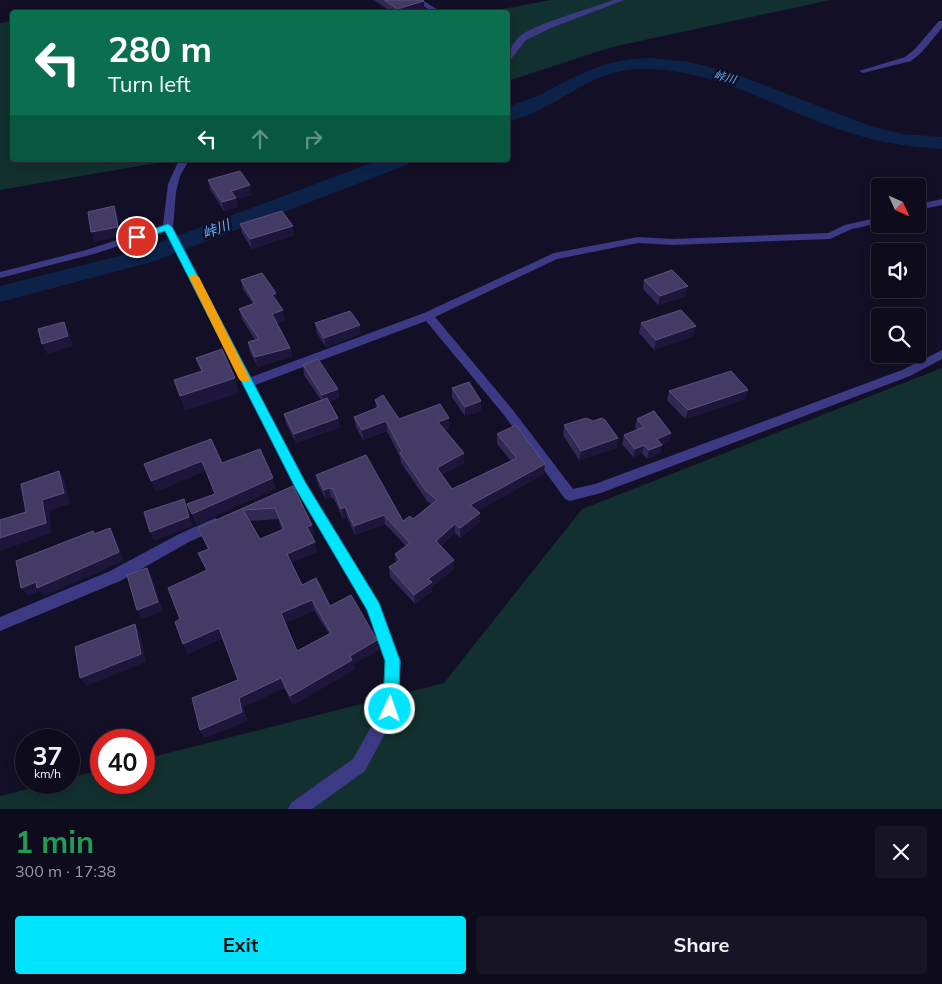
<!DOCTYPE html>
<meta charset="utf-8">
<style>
body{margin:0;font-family:Mulish,"Noto Sans JP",sans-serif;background:#171425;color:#f1f3f6;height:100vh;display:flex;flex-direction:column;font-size:19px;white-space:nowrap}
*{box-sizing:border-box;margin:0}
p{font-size:16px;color:#9b9ba3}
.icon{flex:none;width:28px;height:28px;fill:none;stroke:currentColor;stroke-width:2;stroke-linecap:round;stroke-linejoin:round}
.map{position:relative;height:809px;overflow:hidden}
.drawer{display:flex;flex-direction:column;background:#0e0b1c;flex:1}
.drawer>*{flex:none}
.top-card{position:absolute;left:10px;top:10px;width:500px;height:152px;border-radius:5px;box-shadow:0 2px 12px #0003,0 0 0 1px #2e2b3b;background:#0b6e4f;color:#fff;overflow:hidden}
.needle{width:32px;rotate:135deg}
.controls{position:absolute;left:871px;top:178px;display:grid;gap:10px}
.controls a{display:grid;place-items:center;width:55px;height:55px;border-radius:5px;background:#0e0b1c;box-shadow:0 2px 12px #0003,0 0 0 1px #2e2b3b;font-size:25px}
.speed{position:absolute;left:15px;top:729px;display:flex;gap:10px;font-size:25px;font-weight:700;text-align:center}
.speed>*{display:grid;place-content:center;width:65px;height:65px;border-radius:50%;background:#0e0b1c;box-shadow:0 2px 12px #0003,0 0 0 1px #2e2b3b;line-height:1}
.speed small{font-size:12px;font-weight:400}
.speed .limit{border:8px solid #d22;background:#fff;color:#111}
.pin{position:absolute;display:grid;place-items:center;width:42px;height:42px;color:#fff;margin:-21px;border:2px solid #fff;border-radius:50%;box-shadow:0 1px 5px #0007}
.me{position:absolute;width:55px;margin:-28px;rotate:3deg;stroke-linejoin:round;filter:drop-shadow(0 0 4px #0008)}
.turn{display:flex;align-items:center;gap:18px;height:105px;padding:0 15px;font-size:22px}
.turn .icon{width:65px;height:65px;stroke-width:2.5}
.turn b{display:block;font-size:35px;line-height:42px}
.lanes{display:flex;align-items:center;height:48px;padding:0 15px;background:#0003;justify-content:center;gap:25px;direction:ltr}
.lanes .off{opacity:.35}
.round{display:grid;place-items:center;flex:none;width:52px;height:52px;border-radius:5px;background:#171425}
.overview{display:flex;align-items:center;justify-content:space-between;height:85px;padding:0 15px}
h1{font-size:30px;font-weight:700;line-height:38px;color:#1e9e55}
.action{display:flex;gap:10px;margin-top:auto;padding:10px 15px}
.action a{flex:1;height:58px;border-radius:5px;background:#00e5ff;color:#111;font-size:20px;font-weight:700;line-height:58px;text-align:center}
.action a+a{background:#171425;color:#f1f3f6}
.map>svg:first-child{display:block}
.green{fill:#12302f}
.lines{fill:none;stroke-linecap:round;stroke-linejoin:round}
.river{fill:#0c2248;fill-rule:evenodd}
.minor{fill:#3d3a85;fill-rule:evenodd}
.wall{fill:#312854;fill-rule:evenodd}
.shaded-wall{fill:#1d163a}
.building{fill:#433a66;stroke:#5a527e;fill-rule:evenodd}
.route{fill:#00e5ff;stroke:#0095a6}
.slow{fill:#f59e0b}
.labels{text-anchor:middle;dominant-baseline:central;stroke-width:5;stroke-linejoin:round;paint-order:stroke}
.far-water-label{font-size:11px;font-style:italic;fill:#62b6ff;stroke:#130f26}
.water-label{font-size:14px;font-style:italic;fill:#62b6ff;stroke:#130f26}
</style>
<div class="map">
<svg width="942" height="809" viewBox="0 0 942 809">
<rect width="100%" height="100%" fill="#130f26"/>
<g class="green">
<path d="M 551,0 L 830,0 L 612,47 L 508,81 L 508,12 L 486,12 Z"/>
<path d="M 12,21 L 12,160 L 174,160 L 0,190 L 0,23 Z"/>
<path d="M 942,368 L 942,809 L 0,809 L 0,796 L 52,783 L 69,782 L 69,778 L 101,770 L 101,782 L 144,782 L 144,759 L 444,683 L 582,509 Z"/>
</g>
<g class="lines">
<g class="river">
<path d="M 652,58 L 690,62 L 733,73 L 873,127 L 903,134 L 942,137 L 942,149 C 914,147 887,144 860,136 C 782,114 714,63 629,70 C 585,74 551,113 508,121 L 508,107 C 519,102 532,99 543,93 C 582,73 607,58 652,58 Z"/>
<path d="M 379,160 L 410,160 L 407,165 L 152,262 L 0,302 L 0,286 L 134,252 Z"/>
</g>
<g class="minor">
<path d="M 414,0 L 422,0 L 440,11 L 433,12 Z"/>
<path d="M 614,0 L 624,0 L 551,28 L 526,40 L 511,59 L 508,59 C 508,51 514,42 520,36 C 537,23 592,8 614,0 Z"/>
<path d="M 939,21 L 942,21 L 942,28 L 921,53 L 911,61 L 863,73 L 859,71 L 905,57 L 915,49 Z"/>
<path d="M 179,160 L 189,160 L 180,176 L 176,192 L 173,227 L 251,377 L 424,313 L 554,253 L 638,237 L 672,239 L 828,233 L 845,225 L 880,217 L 880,223 L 852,229 L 830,239 L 672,245 L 638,243 L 557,259 L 435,317 L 512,409 L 573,489 L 595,484 L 902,370 L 942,350 L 942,359 L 910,376 L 601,493 L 570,501 L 565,499 L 504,415 L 426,321 L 255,385 L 306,482 L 379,602 L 401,661 L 398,709 L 365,771 L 312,809 L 288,809 L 291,803 L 353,759 L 382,707 L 385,661 L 367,610 L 296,490 L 165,231 L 94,254 L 0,278 L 0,272 L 86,250 L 163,225 L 168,184 Z"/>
<path d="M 942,199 L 942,205 L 918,210 L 918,204 Z"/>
<path d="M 215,518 L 220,520 L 222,524 L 220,528 L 189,542 L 120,581 L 0,631 L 0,617 L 110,571 L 179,534 Z"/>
</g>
</g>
<g class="wall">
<path d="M 374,0 L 423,0 L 424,1 L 424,8 L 412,12 L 391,12 Z"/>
<path d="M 208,180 L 252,195 L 236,199 L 238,207 L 224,211 L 210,189 Z"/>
<path d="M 240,224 L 294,235 L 252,249 L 242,233 Z"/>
<path d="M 241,280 L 276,293 L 278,303 L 285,320 L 277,323 L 290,348 L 292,357 L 258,367 L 250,352 L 248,342 L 255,340 L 242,319 L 239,309 L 253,304 L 243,289 Z"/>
<path d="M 644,280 L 686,296 L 658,305 L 643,289 Z"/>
<path d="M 315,323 L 361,334 L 326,347 L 317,333 Z"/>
<path d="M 641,323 L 696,326 L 693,336 L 654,350 L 639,333 Z"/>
<path d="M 303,365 L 338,389 L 339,398 L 329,402 L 338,418 L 340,427 L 296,443 L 286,423 L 284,414 L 321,400 L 304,375 Z"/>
<path d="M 452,388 L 481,401 L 481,411 L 465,416 L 452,397 Z"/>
<path d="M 669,391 L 745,399 L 685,419 L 667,400 Z"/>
<path d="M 375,400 L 399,419 L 449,428 L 445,430 L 464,463 L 442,475 L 452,489 L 511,461 L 497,444 L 497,434 L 544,474 L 477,511 L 480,522 L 460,538 L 455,533 L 441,546 L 454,560 L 454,569 L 432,586 L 432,591 L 415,604 L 390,577 L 389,567 L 396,562 L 395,554 L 406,546 L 385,524 L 355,535 L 347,517 L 343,519 L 334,499 L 331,497 L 326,500 L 318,484 L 316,475 L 403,521 L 413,519 L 431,504 L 427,501 L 401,463 L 400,457 L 387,431 L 363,440 L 356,427 L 354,417 L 376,409 Z"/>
<path d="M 637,419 L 671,433 L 669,441 L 662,445 L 660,453 L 647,459 L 642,453 L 633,457 L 622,444 L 624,435 L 637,430 L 635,427 Z"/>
<path d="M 564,425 L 618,438 L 617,448 L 579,460 L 563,435 Z"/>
<path d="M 293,486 L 314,535 L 312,536 L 317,552 L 291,563 L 302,585 L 330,606 L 377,640 L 379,650 L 353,664 L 355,669 L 293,705 L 284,688 L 243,707 L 247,721 L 205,738 L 200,730 L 238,680 L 223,638 L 188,654 L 183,644 L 180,619 L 206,570 L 198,553 L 208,549 L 198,528 ZM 278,519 L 282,530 L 260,539 L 250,521 ZM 314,610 L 329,634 L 297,651 L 285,623 Z"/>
</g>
<g class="shaded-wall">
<path d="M 424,1 L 424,8 L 412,12 L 397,12 L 397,9 Z"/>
<path d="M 250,185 L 252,195 L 236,199 L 238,207 L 224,211 L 222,202 L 231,191 Z"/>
<path d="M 114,206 L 118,216 L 121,236 L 95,242 L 91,232 Z"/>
<path d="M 293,226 L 294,235 L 252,249 L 250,239 Z"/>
<path d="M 688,286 L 686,296 L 658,305 L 660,296 Z"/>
<path d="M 276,293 L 278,303 L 272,295 Z"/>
<path d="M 283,310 L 285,320 L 274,324 L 272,314 Z"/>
<path d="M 64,322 L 68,331 L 73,346 L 47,354 L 42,344 Z"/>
<path d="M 360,325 L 361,334 L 326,347 L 324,338 Z"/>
<path d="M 696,326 L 693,336 L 654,350 L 656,340 Z"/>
<path d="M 290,348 L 292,357 L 258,367 L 255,357 Z"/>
<path d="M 235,378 L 239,393 L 185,411 L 180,396 Z"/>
<path d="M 338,389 L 339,398 L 324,405 L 322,395 Z"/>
<path d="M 748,390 L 745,399 L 685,419 L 688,410 Z"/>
<path d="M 481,401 L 481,411 L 465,416 L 465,407 Z"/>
<path d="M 338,418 L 340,427 L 296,443 L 294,434 Z"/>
<path d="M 449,418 L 449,428 L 439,432 L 438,422 Z"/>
<path d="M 386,421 L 387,431 L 363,440 L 362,430 Z"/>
<path d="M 671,433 L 669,441 L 657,447 L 662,445 L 660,453 L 647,459 L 649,450 L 657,439 Z"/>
<path d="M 618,438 L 617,448 L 579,460 L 581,451 Z"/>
<path d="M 644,445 L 642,453 L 633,457 L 635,449 Z"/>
<path d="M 464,453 L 464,463 L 437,478 L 437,468 Z"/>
<path d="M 202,461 L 206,471 L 156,492 L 151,481 Z"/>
<path d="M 545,464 L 544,474 L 470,515 L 470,505 Z"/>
<path d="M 59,471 L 65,482 L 70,504 L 49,511 L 52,533 L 0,551 L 0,538 L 42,500 Z"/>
<path d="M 273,478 L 276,489 L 196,525 L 192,514 Z"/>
<path d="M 329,488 L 331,497 L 326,500 L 324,490 Z"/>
<path d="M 184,499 L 193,526 L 154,541 L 150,532 Z"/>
<path d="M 345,507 L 347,517 L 343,519 L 341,509 Z"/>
<path d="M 480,513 L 480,522 L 460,538 L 460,528 Z"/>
<path d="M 384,515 L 385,524 L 355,535 L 354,526 Z"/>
<path d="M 455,524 L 455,533 L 436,550 L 436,541 Z"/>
<path d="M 312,525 L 314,535 L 310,537 L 307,527 Z"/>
<path d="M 110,528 L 115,537 L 124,561 L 44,596 L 40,591 L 28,596 L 21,588 Z"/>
<path d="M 315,542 L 317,552 L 290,564 L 287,554 Z"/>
<path d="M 454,560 L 454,569 L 432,586 L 432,591 L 415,604 L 414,595 L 428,579 Z"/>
<path d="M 147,568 L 152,577 L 163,611 L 142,619 L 137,610 Z"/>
<path d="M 312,600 L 314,610 L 284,623 L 281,613 Z"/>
<path d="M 135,624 L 140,633 L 146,662 L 86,686 L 80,678 Z"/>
<path d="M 219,628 L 223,638 L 188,654 L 183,644 Z"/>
<path d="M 377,640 L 379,650 L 353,664 L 355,669 L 293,705 L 290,696 L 350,656 Z"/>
<path d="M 281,678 L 284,688 L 243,707 L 247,721 L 205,738 L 200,730 L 239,698 Z"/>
</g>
<g class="building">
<path d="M 384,0 L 423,0 L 424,1 L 397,9 Z"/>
<path d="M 240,171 L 250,185 L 231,191 L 236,198 L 222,202 L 208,180 Z"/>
<path d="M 114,206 L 118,227 L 91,232 L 88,212 Z"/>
<path d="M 282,211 L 293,226 L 250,239 L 240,224 Z"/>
<path d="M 672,270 L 688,286 L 660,296 L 644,280 Z"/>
<path d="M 262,273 L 276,293 L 272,295 L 283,310 L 272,314 L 290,348 L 255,357 L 248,342 L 259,339 L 239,309 L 255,303 L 241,280 Z"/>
<path d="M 681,310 L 696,326 L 656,340 L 641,323 Z"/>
<path d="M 350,311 L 360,325 L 324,338 L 315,323 Z"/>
<path d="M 64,322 L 68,336 L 42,344 L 38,329 Z"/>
<path d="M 222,349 L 235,378 L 180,396 L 174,380 L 202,371 L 196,358 Z"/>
<path d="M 318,359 L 338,389 L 322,395 L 303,365 Z"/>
<path d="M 731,371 L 748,390 L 688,410 L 669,391 Z"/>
<path d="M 469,382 L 481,401 L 465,407 L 452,388 Z"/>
<path d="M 383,395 L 399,419 L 440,404 L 449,418 L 438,422 L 464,453 L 437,468 L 452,489 L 517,458 L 497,434 L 516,425 L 545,464 L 470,505 L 480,513 L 460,528 L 455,524 L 436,541 L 454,560 L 428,579 L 432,582 L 414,595 L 389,567 L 400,560 L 395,554 L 410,543 L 384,515 L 354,526 L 345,507 L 341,509 L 333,489 L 329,488 L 324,490 L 316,475 L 366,455 L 403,521 L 410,516 L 413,519 L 437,500 L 426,491 L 400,453 L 402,452 L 386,421 L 362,430 L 354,417 L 379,407 L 375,400 Z"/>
<path d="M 327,398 L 338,418 L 294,434 L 284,414 Z"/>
<path d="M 654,411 L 671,433 L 657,439 L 662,445 L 649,450 L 644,445 L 635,449 L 624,435 L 644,427 L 637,419 Z"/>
<path d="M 586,418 L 593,421 L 602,418 L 605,420 L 618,438 L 581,451 L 564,425 Z"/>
<path d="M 211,439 L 222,463 L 260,449 L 273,478 L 192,514 L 187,504 L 215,494 L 202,461 L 151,481 L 144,464 Z"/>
<path d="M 59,471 L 64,493 L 42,500 L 46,523 L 0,538 L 0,520 L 26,512 L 21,484 Z"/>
<path d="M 293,486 L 312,525 L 307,527 L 315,542 L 287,554 L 302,585 L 316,578 L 330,606 L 351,595 L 377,640 L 350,656 L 352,660 L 290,696 L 281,678 L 239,698 L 242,712 L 200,730 L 192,698 L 238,680 L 219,628 L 183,644 L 175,622 L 180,619 L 168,588 L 207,570 L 198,553 L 209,549 L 198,528 ZM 275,508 L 284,529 L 260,539 L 243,510 ZM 312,600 L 331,633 L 297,651 L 281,613 Z"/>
<path d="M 184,499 L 189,517 L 150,532 L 144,512 Z"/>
<path d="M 110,528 L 119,552 L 37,588 L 36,582 L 21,588 L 16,561 L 93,531 L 94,534 Z"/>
<path d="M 147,568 L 158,602 L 137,610 L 127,575 Z"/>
<path d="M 135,624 L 141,654 L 80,678 L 75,647 Z"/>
</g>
<path class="route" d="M 168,224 L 172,227 L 305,482 L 379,603 L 400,661 L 398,709 L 395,714 L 390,716 L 385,714 L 383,709 L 385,661 L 367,610 L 296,489 L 165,231 L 137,240 L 132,237 Z"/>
<path class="slow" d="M 194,274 L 199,277 L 250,379 L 249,381 L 241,381 L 239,379 L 189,277 Z"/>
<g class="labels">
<g class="far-water-label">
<text transform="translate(725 77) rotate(15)">峠川</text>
</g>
<g class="water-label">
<text transform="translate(216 229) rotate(-21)">峠川</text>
</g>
</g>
</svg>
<div class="controls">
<a><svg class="needle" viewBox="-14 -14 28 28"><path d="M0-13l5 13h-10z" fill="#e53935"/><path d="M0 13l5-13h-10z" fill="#9b9ba3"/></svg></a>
<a><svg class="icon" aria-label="sound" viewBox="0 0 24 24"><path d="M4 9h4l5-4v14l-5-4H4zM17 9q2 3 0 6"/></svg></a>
<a><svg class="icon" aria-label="search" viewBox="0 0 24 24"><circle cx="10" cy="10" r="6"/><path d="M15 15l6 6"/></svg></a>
</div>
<div class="speed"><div>37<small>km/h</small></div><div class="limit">40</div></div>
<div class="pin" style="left:137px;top:237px;background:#d93025"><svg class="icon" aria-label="arrive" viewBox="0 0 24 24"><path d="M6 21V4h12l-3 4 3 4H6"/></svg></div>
<svg class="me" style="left:390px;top:709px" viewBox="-20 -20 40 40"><circle r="17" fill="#00e5ff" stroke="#fff" stroke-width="3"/><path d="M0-11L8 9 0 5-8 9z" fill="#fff"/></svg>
<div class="top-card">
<div class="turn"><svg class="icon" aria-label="left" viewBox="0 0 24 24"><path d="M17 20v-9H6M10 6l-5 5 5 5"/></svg><div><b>280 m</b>Turn left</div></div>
<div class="lanes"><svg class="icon" aria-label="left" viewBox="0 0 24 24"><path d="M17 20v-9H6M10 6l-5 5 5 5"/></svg><svg class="icon off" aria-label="ahead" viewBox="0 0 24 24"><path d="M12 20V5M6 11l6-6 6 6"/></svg><svg class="icon off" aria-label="right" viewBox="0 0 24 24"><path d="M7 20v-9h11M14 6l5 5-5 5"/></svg></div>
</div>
</div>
<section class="drawer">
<div class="overview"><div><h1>1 min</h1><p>300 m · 17:38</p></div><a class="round"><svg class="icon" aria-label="close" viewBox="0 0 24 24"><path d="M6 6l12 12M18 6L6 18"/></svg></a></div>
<div class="action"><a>Exit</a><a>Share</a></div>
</section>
